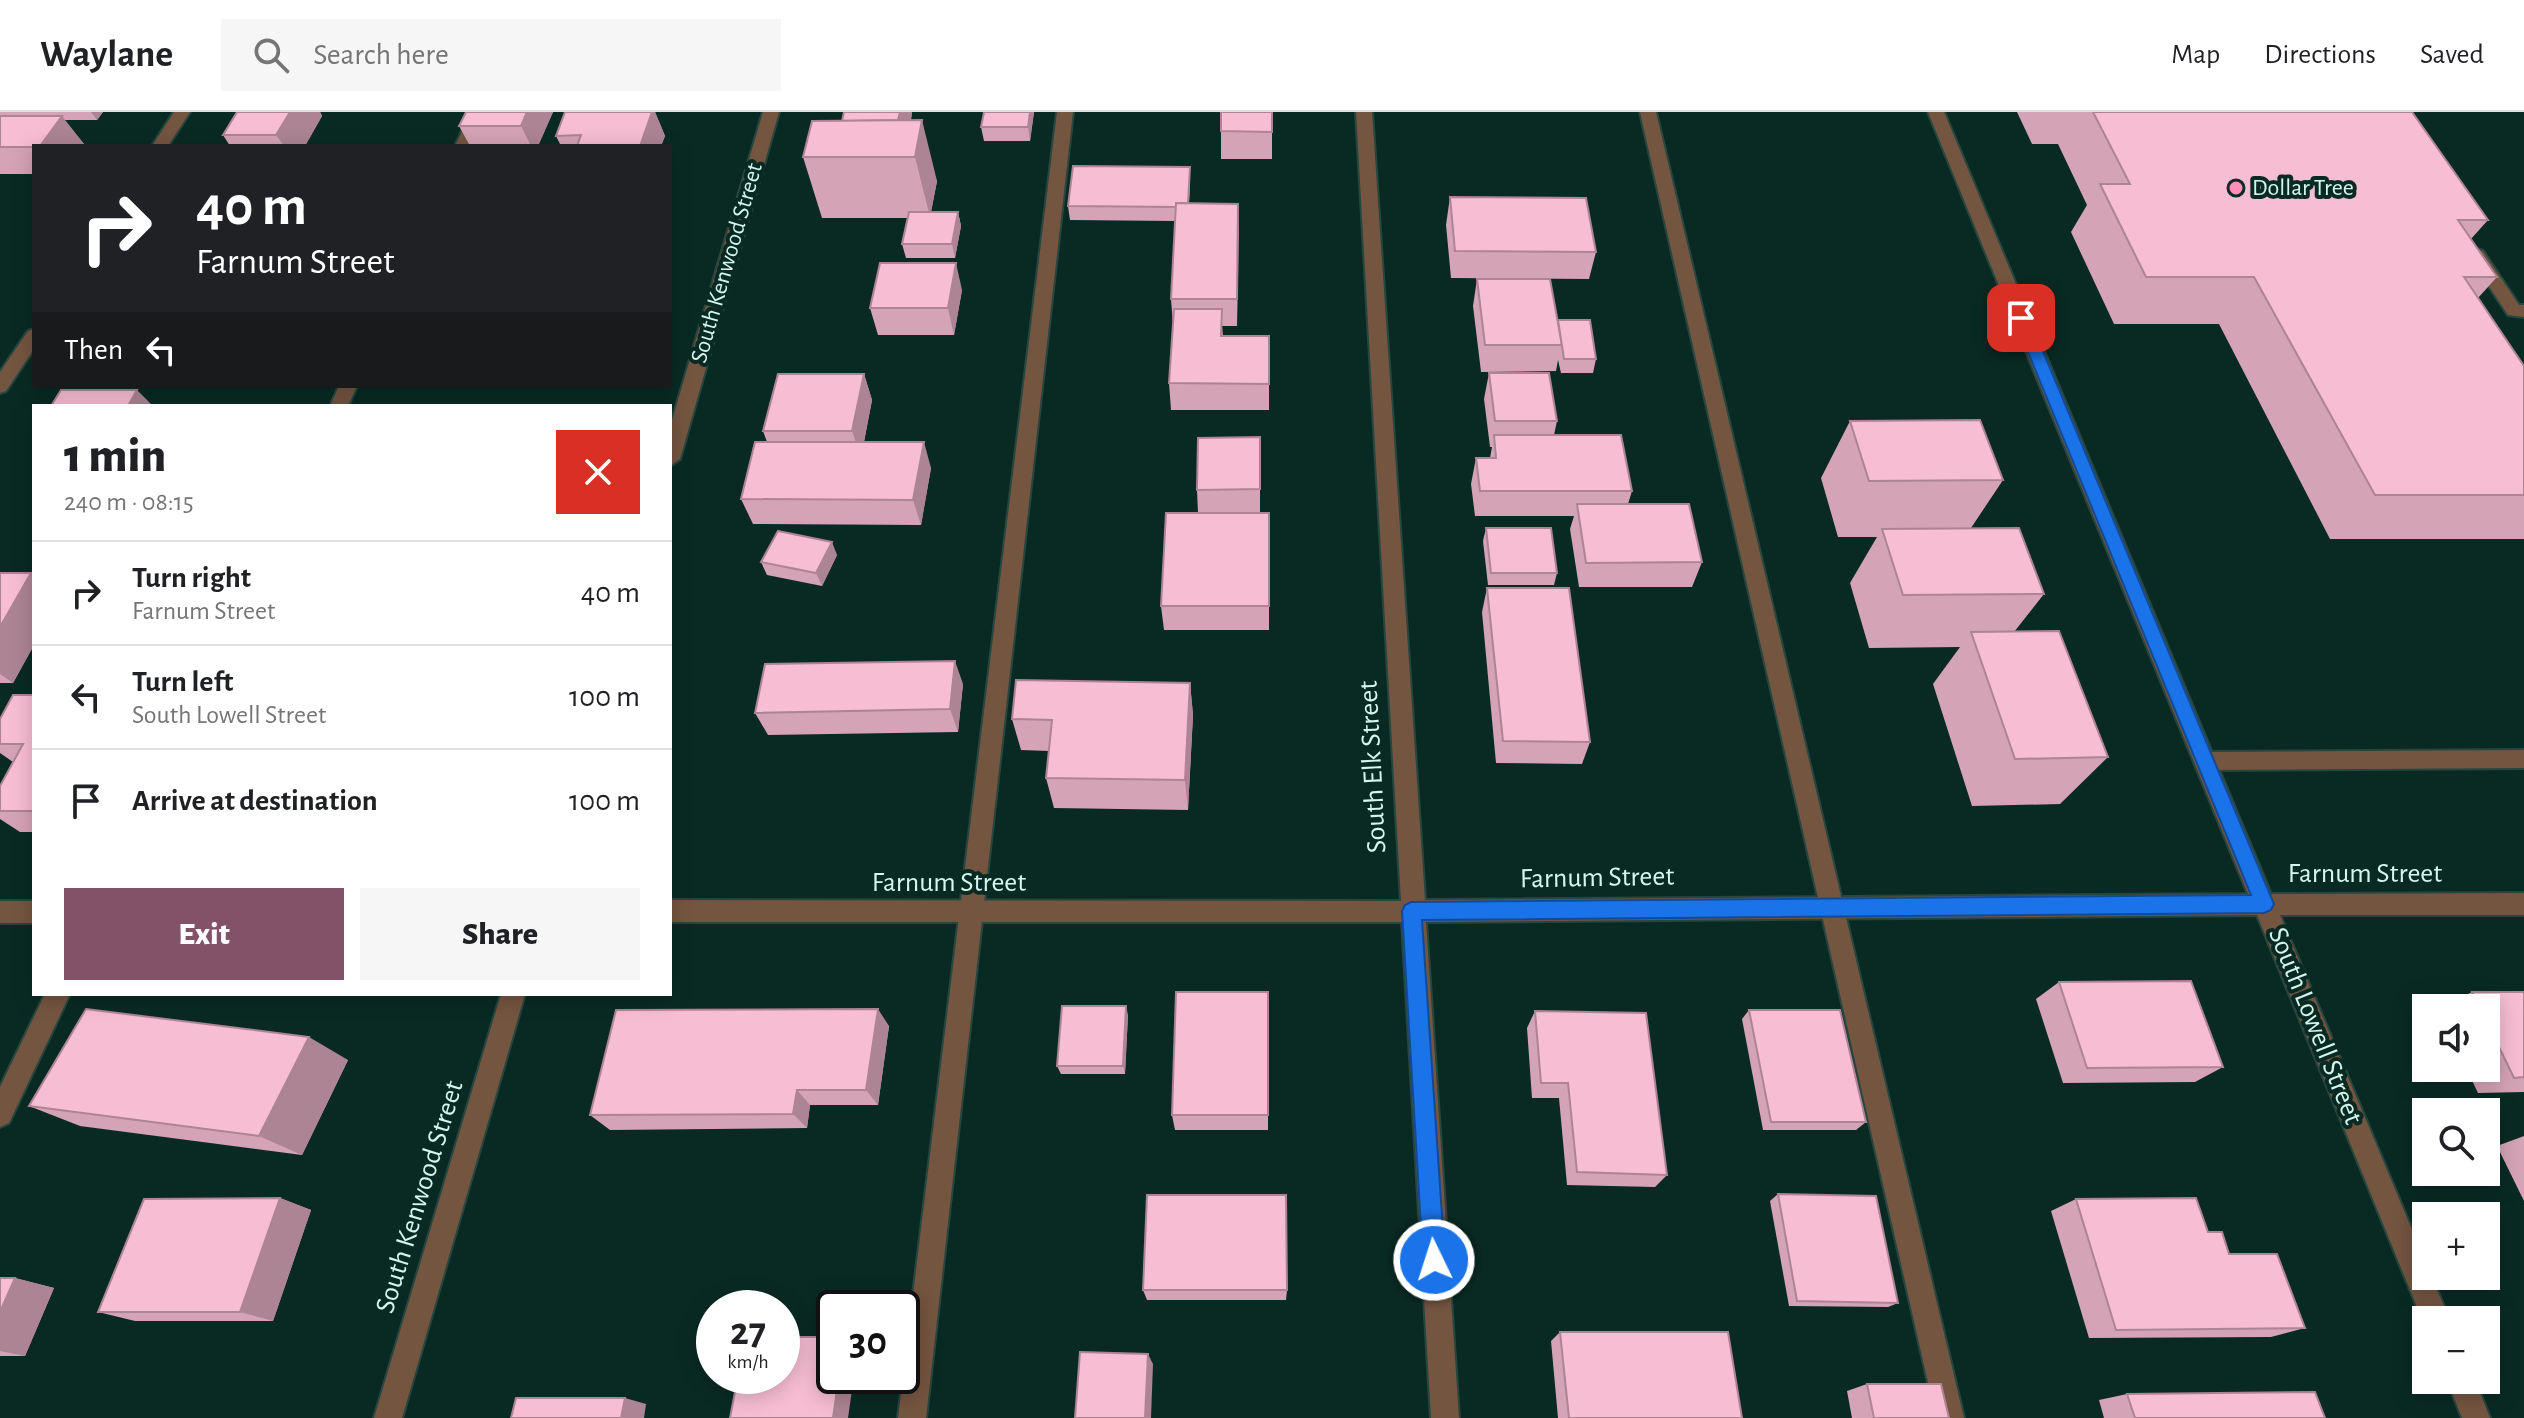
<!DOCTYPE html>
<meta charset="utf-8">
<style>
body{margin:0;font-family:"Alegreya Sans",sans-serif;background:#f6f6f6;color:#202124;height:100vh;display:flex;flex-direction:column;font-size:30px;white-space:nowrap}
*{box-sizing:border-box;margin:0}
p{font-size:26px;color:#757577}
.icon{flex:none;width:44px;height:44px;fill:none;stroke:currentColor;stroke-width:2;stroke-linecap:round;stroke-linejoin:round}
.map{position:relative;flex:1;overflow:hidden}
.details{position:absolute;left:32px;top:292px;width:640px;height:592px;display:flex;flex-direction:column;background:#fff;border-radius:0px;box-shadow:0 4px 20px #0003}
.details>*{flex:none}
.guide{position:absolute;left:32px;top:32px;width:640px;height:244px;border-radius:0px;box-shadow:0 4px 20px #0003;background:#202124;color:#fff;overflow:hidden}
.buttons{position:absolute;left:2412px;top:882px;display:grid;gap:16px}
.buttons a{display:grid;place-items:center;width:88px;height:88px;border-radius:0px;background:#fff;box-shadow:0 4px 20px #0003;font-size:40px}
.speed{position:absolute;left:696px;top:1178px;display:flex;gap:16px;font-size:40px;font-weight:700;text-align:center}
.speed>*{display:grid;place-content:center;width:104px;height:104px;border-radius:50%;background:#fff;box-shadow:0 4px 20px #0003;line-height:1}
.speed small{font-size:20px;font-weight:400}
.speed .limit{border:4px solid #111;border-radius:12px;background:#fff;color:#111}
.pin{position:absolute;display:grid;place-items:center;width:68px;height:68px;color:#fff;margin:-34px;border-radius:16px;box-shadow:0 4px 12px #0006}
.me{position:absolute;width:88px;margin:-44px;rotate:356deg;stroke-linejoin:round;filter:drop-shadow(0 0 6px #0008)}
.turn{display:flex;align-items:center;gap:28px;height:168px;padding:0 32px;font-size:36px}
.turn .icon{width:104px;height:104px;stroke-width:2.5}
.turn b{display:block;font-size:56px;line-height:68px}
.then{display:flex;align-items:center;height:76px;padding:0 32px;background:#0003;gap:16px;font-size:30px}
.round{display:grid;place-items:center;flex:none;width:84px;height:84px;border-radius:0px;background:#f6f6f6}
.headline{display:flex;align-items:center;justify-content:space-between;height:136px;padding:0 32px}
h1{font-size:48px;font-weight:800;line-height:60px}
.cta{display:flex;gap:16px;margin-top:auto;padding:16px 32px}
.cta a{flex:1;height:92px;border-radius:0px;background:#845268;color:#fff;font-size:32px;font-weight:800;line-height:92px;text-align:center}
.cta a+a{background:#f6f6f6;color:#202124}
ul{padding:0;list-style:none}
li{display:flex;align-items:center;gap:24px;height:104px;padding:0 32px;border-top:2px solid #e0e0e0}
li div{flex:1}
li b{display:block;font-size:30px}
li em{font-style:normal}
header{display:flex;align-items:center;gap:48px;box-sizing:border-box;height:112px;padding:0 40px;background:#fff;border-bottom:2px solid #e0e0e0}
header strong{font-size:38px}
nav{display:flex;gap:44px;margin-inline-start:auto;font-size:28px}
.search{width:560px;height:72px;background:#f6f6f6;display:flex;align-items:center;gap:20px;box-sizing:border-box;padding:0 28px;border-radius:0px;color:#757577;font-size:30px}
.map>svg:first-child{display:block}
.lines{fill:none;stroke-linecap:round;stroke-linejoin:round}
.service-casing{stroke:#26463f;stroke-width:4}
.minor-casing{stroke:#26463f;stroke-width:4}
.service{fill:#745540;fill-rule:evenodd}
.minor{fill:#745540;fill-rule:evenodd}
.wall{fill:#d4a3b5}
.shaded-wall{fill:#ad8493}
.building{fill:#f7bdd2;stroke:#ad8493;stroke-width:2}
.route{fill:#1a73e8;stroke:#114b97;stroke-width:2}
.poi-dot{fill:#ff8ebb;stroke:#092a23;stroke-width:3}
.labels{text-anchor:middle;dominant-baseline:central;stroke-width:8;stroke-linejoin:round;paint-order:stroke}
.far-poi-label{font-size:24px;fill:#d6f5ec;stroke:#092a23;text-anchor:start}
.far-street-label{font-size:24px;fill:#d6f5ec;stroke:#092a23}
.street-label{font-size:28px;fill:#d6f5ec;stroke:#092a23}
</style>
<header>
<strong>Waylane</strong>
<div class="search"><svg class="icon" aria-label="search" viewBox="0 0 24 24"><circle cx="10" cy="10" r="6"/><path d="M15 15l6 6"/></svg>Search here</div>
<nav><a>Map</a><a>Directions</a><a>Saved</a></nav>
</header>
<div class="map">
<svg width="2524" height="1306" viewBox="0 0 2524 1306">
<rect width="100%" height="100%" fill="#092a23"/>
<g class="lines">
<g class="service-casing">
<g id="service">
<path d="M 471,0 L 487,0 L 471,34 L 455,34 Z"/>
<path d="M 1057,0 L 1073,0 L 926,1306 L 898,1306 Z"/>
<path d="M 1640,0 L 1656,0 L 1964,1306 L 1936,1306 Z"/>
<path d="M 2477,137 L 2483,139 L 2519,193 L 2524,193 L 2524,205 L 2508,203 L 2468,143 Z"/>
<path d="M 339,274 L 357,274 L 348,294 L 330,294 Z"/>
<path d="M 2524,638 L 2524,656 L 2205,658 L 2197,656 L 2194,649 L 2197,642 L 2205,640 Z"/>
<path d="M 45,882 L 70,882 L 9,1011 L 0,1015 L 0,975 Z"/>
</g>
</g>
<g class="minor-casing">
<g id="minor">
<path d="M 174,0 L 190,0 L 168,34 L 152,34 Z"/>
<path d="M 763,0 L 779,0 L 680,347 L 670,354 L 670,315 Z"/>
<path d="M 1356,0 L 1372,0 L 1425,788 L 2248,782 L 1928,0 L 1944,0 L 2271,782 L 2524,781 L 2524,803 L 2280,803 L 2426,1151 L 2426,1164 L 2431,1164 L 2450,1208 L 2426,1208 L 2426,1217 L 2257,803 L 1426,810 L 1459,1306 L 1431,1306 L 1402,810 L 670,810 L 670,788 L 1401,789 Z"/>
<path d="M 34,217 L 34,237 L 6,279 L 0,281 L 0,260 L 28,219 Z"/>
<rect x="0" y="789" width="34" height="22"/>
<path d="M 501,882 L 525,882 L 402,1306 L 374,1306 Z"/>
<path d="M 2447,1268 L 2475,1268 L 2490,1306 L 2462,1306 Z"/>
</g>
</g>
<use href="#service" class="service"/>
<use href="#minor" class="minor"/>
</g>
<g class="wall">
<path d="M 0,0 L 103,0 L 97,8 L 64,8 L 84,32 L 34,34 L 34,62 L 0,62 Z"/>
<path d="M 237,0 L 320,0 L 322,4 L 305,34 L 230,34 L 223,23 Z"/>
<path d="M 466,0 L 553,0 L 538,34 L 470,34 L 459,14 Z"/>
<path d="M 565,0 L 655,0 L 665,24 L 661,34 L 561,34 L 556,24 Z"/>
<path d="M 984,0 L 1034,0 L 1030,29 L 984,29 L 981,15 Z"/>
<path d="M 1272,0 L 1272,47 L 1221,47 L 1221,19 Z"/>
<path d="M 2017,0 L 2412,0 L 2488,108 L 2471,127 L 2497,165 L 2478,186 L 2524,254 L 2524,427 L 2330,427 L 2219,212 L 2114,212 L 2071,120 L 2087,93 L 2058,32 L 2032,32 Z"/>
<path d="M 912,1 L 911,8 L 937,69 L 931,100 L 958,100 L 961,114 L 955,146 L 906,146 L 902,132 L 908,106 L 822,106 L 803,45 L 842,9 Z"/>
<path d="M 1190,69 L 1189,91 L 1238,92 L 1237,214 L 1222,214 L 1223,224 L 1269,224 L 1269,298 L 1171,298 L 1169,271 L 1173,213 L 1171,187 L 1175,109 L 1070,108 L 1068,94 Z"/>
<path d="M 1450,85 L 1596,140 L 1589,167 L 1451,166 L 1446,113 Z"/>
<path d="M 1477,167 L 1558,208 L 1596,247 L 1593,261 L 1561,261 L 1558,248 L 1556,259 L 1481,260 L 1473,194 Z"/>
<path d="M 962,178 L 954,223 L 878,223 L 870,196 Z"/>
<path d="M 1489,261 L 1557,309 L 1554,323 L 1632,379 L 1628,392 L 1702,450 L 1692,475 L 1579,475 L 1570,417 L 1574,404 L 1475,404 L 1471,372 L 1476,346 L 1490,346 L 1492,335 L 1490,335 L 1484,287 Z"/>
<path d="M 864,262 L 872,288 L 864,330 L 931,356 L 921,413 L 753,412 L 741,387 L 767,330 L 763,319 Z"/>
<path d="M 1850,309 L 2003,368 L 1971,416 L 2044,482 L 2014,520 L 2108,645 L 2060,692 L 1972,694 L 1933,572 L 1960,535 L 1869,536 L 1850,471 L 1877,425 L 1838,425 L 1821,366 Z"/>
<path d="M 1260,325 L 1260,401 L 1269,401 L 1269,518 L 1164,518 L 1161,494 L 1198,401 L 1197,378 Z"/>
<path d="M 1486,416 L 1557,461 L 1554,473 L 1488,473 L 1483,429 Z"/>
<path d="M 837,443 L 822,474 L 767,463 L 761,450 Z"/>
<path d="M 0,461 L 31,461 L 34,463 L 34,533 L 13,571 L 0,571 Z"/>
<path d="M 1487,476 L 1590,630 L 1582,652 L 1496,651 L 1482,500 Z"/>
<path d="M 1190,571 L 1193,603 L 1188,698 L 1054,696 L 1046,666 L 1049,639 L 1021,638 L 1012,607 Z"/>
<path d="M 963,572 L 958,620 L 768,623 L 755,601 Z"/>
<path d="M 34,583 L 34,720 L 20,720 L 0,707 L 0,674 L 13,650 L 0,641 L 0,607 Z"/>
<path d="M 2059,870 L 2223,955 L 2195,970 L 2063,971 L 2036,887 Z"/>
<path d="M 1268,880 L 1268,1018 L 1175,1018 L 1172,1003 Z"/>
<path d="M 2472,880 L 2524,880 L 2524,980 L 2478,981 L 2466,956 L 2486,956 L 2486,896 L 2440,896 Z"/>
<path d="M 1749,898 L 1866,1010 L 1856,1018 L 1763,1018 L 1742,907 Z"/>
<path d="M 1535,899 L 1667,1063 L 1655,1075 L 1567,1073 L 1559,986 L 1532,986 L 1527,916 Z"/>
<path d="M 1128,903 L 1125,962 L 1061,962 L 1057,954 Z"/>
<path d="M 889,914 L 878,993 L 810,993 L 807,1016 L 610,1018 L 590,1003 Z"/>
<path d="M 348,948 L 302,1043 L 80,1014 L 29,994 Z"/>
<path d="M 2524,1024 L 2524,1089 L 2497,1034 Z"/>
<path d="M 1778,1082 L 1898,1191 L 1888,1195 L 1789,1194 L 1770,1089 Z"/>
<path d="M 280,1086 L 311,1098 L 273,1209 L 135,1209 L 98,1200 Z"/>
<path d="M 2076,1087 L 2208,1120 L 2305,1216 L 2271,1225 L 2089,1226 L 2051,1099 Z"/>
<path d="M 0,1166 L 15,1166 L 54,1176 L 25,1244 L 0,1244 Z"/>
<path d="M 1143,1178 L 1287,1178 L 1286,1188 L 1147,1188 Z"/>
<path d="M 1560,1220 L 1742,1306 L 1558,1306 L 1551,1229 Z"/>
<path d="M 1867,1272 L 1949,1306 L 1852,1306 L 1847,1279 Z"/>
<path d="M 2127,1282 L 2325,1306 L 2104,1306 L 2099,1288 Z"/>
</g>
<g class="shaded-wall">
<path d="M 91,0 L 103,0 L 97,8 Z"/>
<path d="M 290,0 L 320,0 L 322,4 L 305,34 L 284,34 L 276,23 Z"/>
<path d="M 527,0 L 553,0 L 538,34 L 531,34 L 521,14 Z"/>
<path d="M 652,0 L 655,0 L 665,24 L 661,34 L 640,34 Z"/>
<path d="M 900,0 L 912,0 L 912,1 L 903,45 L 894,27 Z"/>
<path d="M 1030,0 L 1034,0 L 1030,29 L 1028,15 Z"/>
<path d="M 62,4 L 84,32 L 83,34 L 40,34 Z"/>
<path d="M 922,8 L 937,69 L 930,105 L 915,45 Z"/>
<path d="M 1190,55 L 1190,69 L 1188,109 L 1187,95 Z"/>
<path d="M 1238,92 L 1239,119 L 1237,214 L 1237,187 Z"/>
<path d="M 958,100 L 961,114 L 955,146 L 952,132 Z"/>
<path d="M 956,151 L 962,178 L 954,223 L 948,196 Z"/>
<path d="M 864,262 L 872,288 L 861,345 L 852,319 Z"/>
<path d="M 137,278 L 153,294 L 128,294 Z"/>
<path d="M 924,330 L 931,356 L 921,413 L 913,388 Z"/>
<path d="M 832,430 L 837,443 L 822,474 L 816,461 Z"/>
<path d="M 31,461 L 34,463 L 34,533 L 13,571 L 0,562 L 0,515 Z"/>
<path d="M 955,549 L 963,572 L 958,620 L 950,597 Z"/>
<path d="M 1190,571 L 1193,603 L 1188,698 L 1185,668 Z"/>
<path d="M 1126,894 L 1128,903 L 1125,962 L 1123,954 Z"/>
<path d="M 878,897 L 889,914 L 878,993 L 866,978 Z"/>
<path d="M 309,925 L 348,948 L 302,1043 L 259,1024 Z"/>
<path d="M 797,978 L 810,993 L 807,1016 L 793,1002 Z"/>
<path d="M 280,1086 L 311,1098 L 273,1209 L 240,1200 Z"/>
<path d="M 15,1166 L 54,1176 L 25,1244 L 0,1239 L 0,1200 Z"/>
<path d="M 1148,1242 L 1153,1252 L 1151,1306 L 1145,1306 Z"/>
<path d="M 839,1264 L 854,1264 L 848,1306 L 833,1306 Z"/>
<path d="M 625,1286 L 646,1292 L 644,1306 L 621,1306 Z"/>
</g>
<g class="building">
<path d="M 237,0 L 290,0 L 276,23 L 223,23 Z"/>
<path d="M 466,0 L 527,0 L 521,14 L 459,14 Z"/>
<path d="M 565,0 L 652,0 L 640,34 L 577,34 L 581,23 L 556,24 Z"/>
<path d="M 844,0 L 900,0 L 898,8 L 842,9 Z"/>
<path d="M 984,0 L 1030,0 L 1028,15 L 981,15 Z"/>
<path d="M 1221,0 L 1272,0 L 1272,20 L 1221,19 Z"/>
<path d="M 2093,0 L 2412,0 L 2488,108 L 2458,108 L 2497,165 L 2464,165 L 2524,254 L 2524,383 L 2375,383 L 2254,165 L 2146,165 L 2100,72 L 2130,72 Z"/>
<path d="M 0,4 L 62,4 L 40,34 L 34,35 L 0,35 Z"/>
<path d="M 922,8 L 915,45 L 803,45 L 812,9 Z"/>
<path d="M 1073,54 L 1190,55 L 1188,91 L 1176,91 L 1176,95 L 1068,94 Z"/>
<path d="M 1450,85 L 1586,86 L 1596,140 L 1455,139 Z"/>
<path d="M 1176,91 L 1238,92 L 1237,187 L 1171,187 Z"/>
<path d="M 909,100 L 958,100 L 952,132 L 902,132 Z"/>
<path d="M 880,151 L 956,151 L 948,196 L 870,196 Z"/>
<path d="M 1477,167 L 1550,167 L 1562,233 L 1485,233 Z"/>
<path d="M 1174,197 L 1222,197 L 1221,224 L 1269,224 L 1269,272 L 1169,271 Z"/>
<path d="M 1558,208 L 1590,208 L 1596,247 L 1564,247 Z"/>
<path d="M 1489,261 L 1549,261 L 1557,309 L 1495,309 Z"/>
<path d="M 778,262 L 864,262 L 852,319 L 763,319 Z"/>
<path d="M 61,278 L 137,278 L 128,294 L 51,294 Z"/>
<path d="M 1980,308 L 2003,368 L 1869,369 L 1850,309 Z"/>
<path d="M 1494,323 L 1621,323 L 1632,379 L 1480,379 L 1476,346 L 1496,346 Z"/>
<path d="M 1260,325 L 1260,377 L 1197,378 L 1198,326 Z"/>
<path d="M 755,330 L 924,330 L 913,388 L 741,387 Z"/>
<path d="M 1577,392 L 1689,392 L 1702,450 L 1586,451 Z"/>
<path d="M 1166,401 L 1269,401 L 1269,494 L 1161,494 Z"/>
<path d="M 1486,416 L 1551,416 L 1557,461 L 1491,461 Z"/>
<path d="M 2019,416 L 2044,482 L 1903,483 L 1882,417 Z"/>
<path d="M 778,419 L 832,430 L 816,461 L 761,450 Z"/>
<path d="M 0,461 L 31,461 L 0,515 Z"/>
<path d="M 1487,476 L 1569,476 L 1590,630 L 1503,629 Z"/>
<path d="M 2059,519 L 2108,645 L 2015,647 L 1971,520 Z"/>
<path d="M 955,549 L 950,597 L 755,601 L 765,552 Z"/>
<path d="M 1016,568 L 1190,571 L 1185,668 L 1046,666 L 1052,608 L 1012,607 Z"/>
<path d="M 13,583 L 34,583 L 34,699 L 0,699 L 0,674 L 23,632 L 0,632 L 0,607 Z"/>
<path d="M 2191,869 L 2223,955 L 2087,956 L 2059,870 Z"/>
<path d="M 1176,880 L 1268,880 L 1268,1003 L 1172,1003 Z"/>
<path d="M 2472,880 L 2524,880 L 2524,965 L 2514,966 L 2486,908 L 2486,896 L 2480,896 Z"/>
<path d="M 1062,894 L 1126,894 L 1123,954 L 1057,954 Z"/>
<path d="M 86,897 L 309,925 L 259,1024 L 29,994 Z"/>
<path d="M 878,897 L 866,978 L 797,978 L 793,1002 L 590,1003 L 616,898 Z"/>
<path d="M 1749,898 L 1840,898 L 1866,1010 L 1771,1010 Z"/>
<path d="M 1535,899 L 1646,901 L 1667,1063 L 1577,1060 L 1568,971 L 1541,971 Z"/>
<path d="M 1778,1082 L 1876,1084 L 1898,1191 L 1797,1189 Z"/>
<path d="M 1147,1083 L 1286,1083 L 1287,1178 L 1143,1178 Z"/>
<path d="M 280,1086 L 240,1200 L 98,1200 L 144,1087 Z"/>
<path d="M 2196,1086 L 2208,1120 L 2222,1120 L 2229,1142 L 2277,1142 L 2305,1216 L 2116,1218 L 2076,1087 Z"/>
<path d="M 0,1166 L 15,1166 L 0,1200 Z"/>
<path d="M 1560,1220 L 1728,1220 L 1742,1306 L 1569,1306 Z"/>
<path d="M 782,1225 L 834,1225 L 834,1264 L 839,1264 L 833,1306 L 730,1306 L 738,1264 L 782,1264 Z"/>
<path d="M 1080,1240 L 1148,1242 L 1145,1306 L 1075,1306 Z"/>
<path d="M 1867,1272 L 1941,1272 L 1949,1306 L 1874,1306 Z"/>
<path d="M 2315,1280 L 2325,1306 L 2135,1306 L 2127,1282 Z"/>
<path d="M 516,1286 L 625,1286 L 621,1306 L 511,1306 Z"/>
</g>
<path class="route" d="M 2021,201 L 2029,206 L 2274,792 L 2271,798 L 2264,801 L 1422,808 L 1445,1148 L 1442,1155 L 1434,1159 L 1427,1155 L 1423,1148 L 1402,799 L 1405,793 L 1411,790 L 2251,783 L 2014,206 Z"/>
<circle class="poi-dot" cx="2236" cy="76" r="8"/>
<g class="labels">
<g class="far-poi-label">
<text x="2252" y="76">Dollar Tree</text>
</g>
<g class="far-street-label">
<text transform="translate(727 151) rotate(-74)">South Kenwood Street</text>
</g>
<g class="street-label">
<text transform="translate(1373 655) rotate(-93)">South Elk Street</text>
<text x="2365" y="762">Farnum Street</text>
<text transform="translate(1597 766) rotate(-1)">Farnum Street</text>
<text x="949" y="771">Farnum Street</text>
<text transform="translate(2315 914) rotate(68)">South Lowell Street</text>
<text transform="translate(420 1085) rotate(-73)">South Kenwood Street</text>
</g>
</g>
</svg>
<div class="buttons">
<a><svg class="icon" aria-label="sound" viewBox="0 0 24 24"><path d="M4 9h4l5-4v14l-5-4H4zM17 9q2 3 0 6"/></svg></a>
<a><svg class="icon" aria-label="search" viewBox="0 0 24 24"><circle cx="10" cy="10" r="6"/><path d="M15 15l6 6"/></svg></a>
<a>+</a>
<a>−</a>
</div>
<div class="speed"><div>27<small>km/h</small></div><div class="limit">30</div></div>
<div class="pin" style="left:2021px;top:206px;background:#d93025"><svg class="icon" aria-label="arrive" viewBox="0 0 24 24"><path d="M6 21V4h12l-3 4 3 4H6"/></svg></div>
<svg class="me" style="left:1434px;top:1148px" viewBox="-20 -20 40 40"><circle r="17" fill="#1a73e8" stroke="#fff" stroke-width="3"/><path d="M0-11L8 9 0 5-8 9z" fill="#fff"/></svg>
<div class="guide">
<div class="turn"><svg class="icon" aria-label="right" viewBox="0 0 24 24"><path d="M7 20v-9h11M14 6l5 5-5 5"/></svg><div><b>40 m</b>Farnum Street</div></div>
<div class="then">Then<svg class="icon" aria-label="left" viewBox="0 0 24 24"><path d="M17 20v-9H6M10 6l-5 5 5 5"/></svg></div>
</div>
<section class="details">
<div class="headline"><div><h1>1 min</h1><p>240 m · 08:15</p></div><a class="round" style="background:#d93025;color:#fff"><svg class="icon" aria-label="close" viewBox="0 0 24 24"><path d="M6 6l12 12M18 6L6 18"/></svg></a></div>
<ul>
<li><svg class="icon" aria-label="right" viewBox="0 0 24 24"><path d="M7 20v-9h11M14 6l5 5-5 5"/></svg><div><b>Turn right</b><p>Farnum Street</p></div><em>40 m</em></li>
<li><svg class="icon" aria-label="left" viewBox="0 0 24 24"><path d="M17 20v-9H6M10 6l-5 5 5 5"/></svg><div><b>Turn left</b><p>South Lowell Street</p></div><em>100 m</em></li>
<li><svg class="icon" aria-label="arrive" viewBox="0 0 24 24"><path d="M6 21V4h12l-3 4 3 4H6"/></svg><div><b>Arrive at destination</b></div><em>100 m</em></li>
</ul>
<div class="cta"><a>Exit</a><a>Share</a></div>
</section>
</div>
